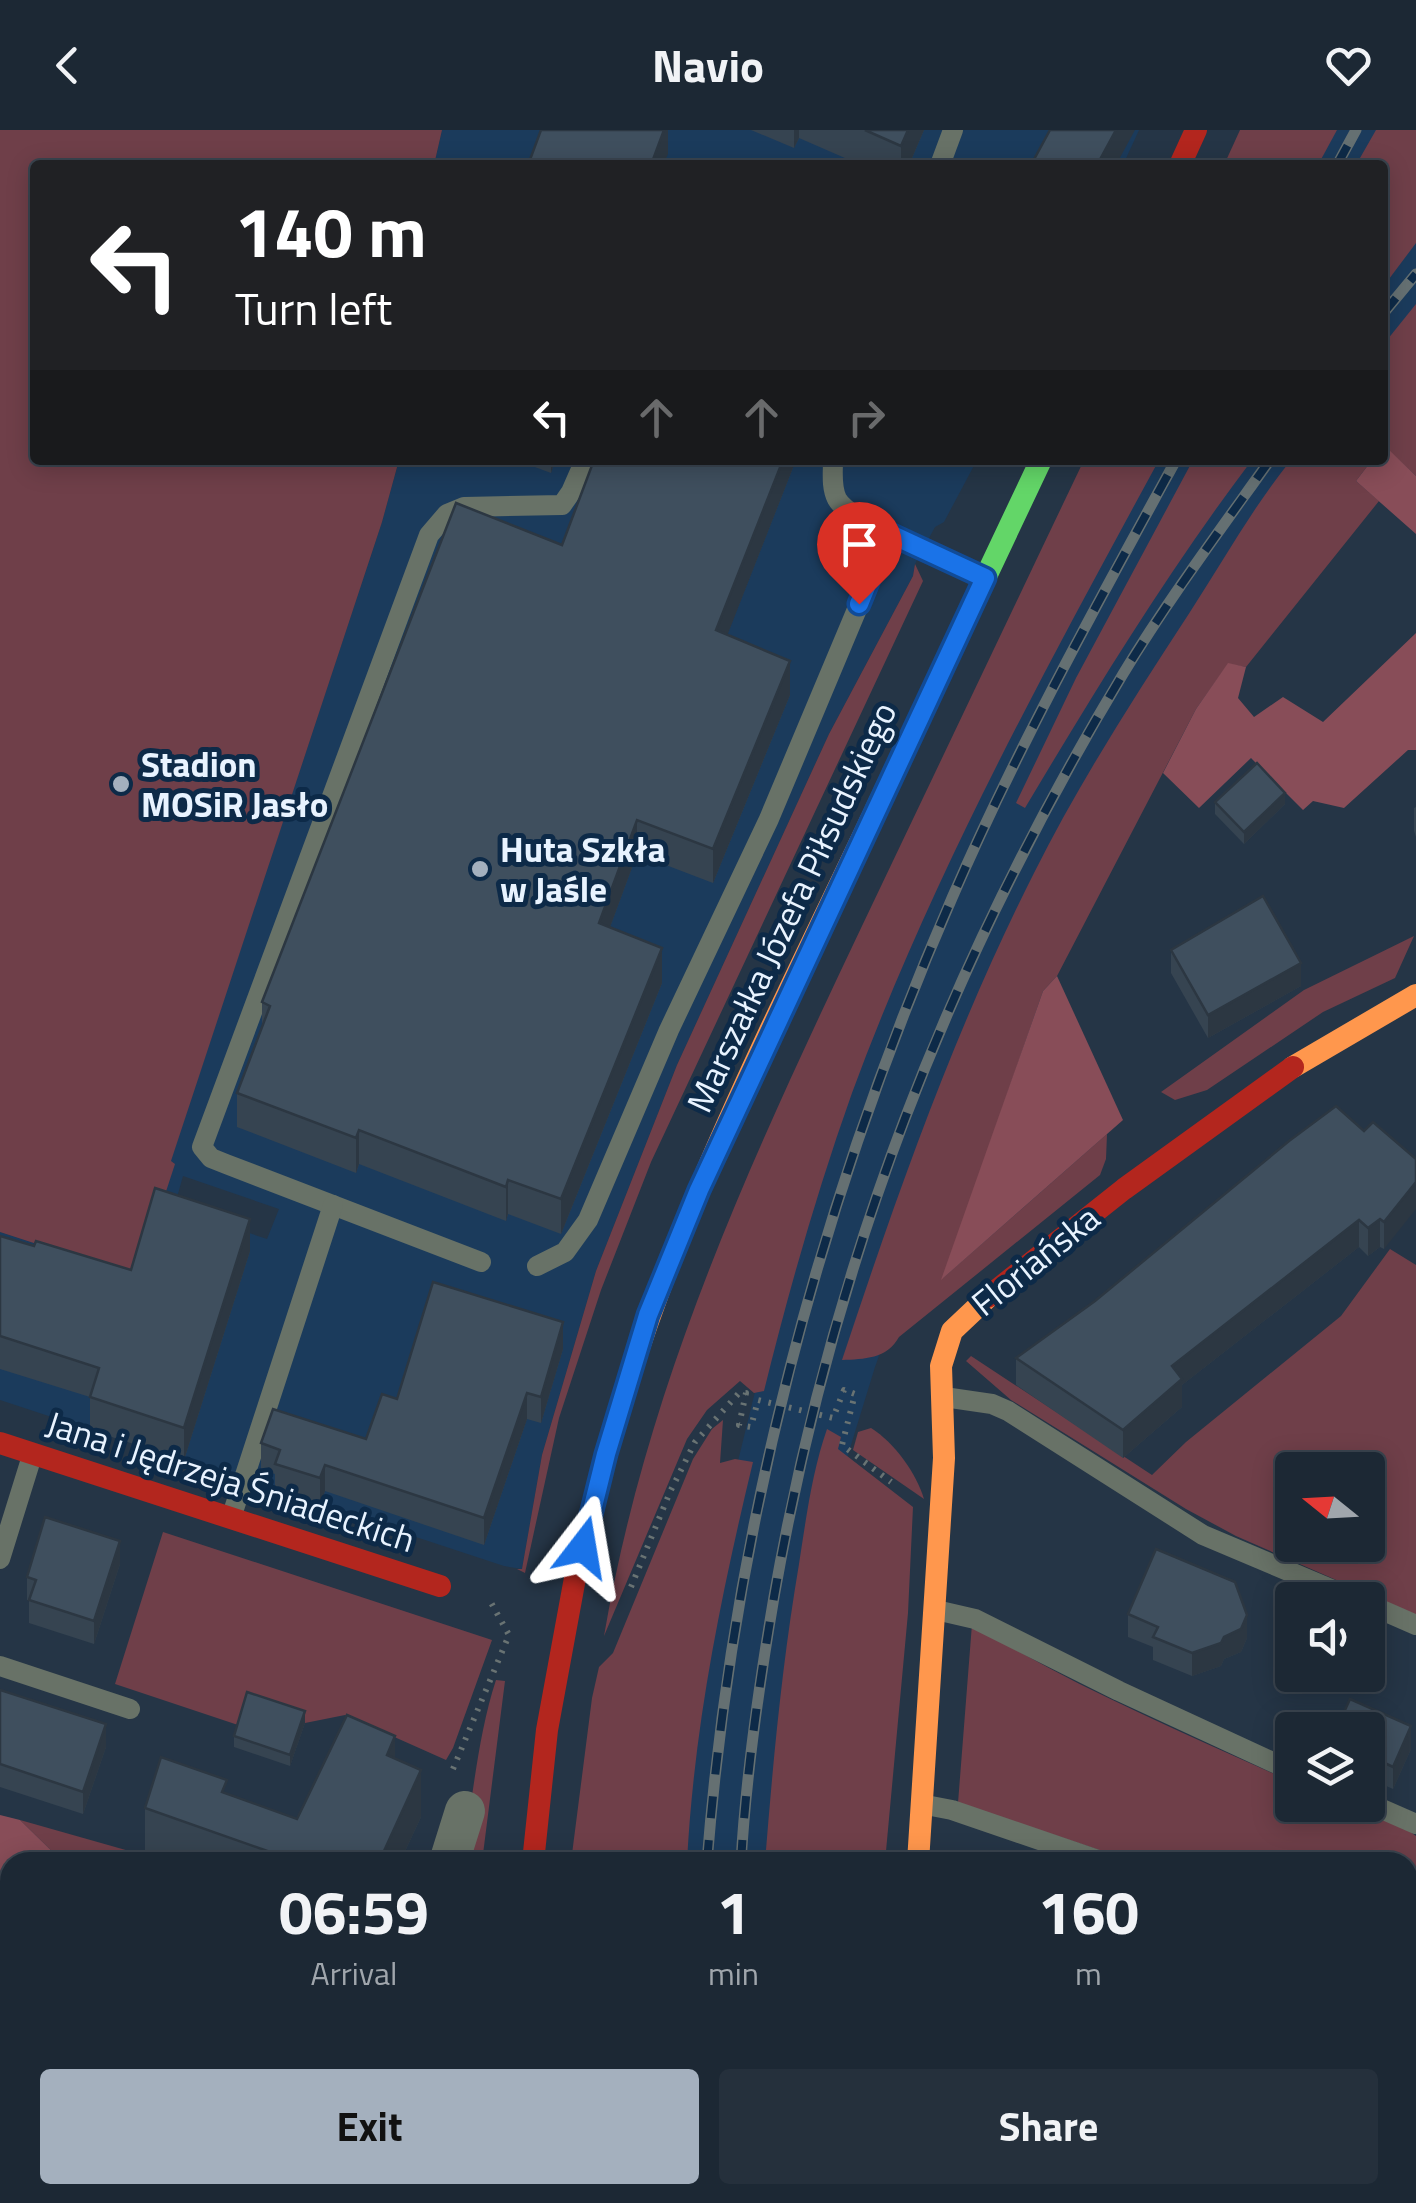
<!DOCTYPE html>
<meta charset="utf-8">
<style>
body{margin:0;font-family:"Titillium Web",sans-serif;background:#25303c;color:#f1f3f6;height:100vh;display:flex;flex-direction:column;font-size:38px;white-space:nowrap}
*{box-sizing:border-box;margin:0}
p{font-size:32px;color:#a0a6ac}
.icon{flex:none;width:55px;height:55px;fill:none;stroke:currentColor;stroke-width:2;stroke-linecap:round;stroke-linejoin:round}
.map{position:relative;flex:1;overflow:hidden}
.drawer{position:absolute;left:0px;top:1722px;width:1418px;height:352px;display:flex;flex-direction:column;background:#1c2834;border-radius:30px 30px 0 0;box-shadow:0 5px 25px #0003,0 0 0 2px #3a444f}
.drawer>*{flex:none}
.guide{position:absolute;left:30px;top:30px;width:1358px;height:305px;border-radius:10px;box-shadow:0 5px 25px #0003,0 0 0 2px #3a444f;background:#202124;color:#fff;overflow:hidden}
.needle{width:65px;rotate:288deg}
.controls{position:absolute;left:1275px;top:1322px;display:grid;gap:20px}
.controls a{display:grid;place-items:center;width:110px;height:110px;border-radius:10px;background:#1c2834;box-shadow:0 5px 25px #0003,0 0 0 2px #3a444f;font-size:50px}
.pin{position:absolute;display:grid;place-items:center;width:85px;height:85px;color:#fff;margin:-102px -42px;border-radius:50% 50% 50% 0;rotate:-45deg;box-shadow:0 0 10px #0007}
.pin .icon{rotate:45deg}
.me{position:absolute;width:110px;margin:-55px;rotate:14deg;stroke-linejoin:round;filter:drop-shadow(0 0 8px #0008)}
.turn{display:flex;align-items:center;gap:35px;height:210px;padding:0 40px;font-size:45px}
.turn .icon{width:130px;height:130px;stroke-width:2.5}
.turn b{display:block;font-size:70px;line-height:85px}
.lanes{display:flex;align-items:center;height:95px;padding:0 40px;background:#0003;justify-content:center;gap:50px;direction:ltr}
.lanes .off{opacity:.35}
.eta{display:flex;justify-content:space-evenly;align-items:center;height:170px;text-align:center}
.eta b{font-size:60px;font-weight:700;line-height:70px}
.button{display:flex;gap:20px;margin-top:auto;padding:20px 40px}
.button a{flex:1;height:115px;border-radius:10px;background:#a4b0be;color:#111;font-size:40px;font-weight:700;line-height:115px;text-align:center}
.button a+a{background:#25303c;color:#f1f3f6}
header{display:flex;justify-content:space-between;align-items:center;height:130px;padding:0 40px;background:#1c2834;font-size:45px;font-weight:700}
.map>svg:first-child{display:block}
.built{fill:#1b3b5c;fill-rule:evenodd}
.green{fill:#6f3f49;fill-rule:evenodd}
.forest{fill:#884d58}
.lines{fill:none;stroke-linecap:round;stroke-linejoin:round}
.path{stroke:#697373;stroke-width:6;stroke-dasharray:2.5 8;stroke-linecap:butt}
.lane{stroke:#687267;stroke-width:20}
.street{stroke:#687267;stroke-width:40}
.fast{stroke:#63d668;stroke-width:22}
.slow{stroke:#ff974d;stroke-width:22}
.jam{stroke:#b3261e;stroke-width:22}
.rail-casing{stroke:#657072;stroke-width:11}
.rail{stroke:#0d2a48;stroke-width:8;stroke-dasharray:22;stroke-linecap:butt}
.wall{fill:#364451}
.shaded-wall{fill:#2c3742}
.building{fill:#3f4f5e;stroke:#2c3742;stroke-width:2.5}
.route-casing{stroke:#114b97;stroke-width:25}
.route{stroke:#1a73e8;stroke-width:18}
.poi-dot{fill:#a4b0be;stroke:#0d2a48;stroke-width:4}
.labels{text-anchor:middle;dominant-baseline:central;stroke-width:10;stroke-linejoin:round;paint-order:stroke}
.poi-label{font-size:35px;font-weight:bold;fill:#e8f3ff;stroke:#0d2a48;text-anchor:start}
.street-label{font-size:35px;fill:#e8f3ff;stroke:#0d2a48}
</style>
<header><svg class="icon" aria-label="back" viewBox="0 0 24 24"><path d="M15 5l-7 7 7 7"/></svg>Navio<svg class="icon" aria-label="heart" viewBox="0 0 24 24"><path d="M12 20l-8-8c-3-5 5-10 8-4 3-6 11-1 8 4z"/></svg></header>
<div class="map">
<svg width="1416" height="2073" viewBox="0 0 1416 2073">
<rect width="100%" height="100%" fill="#253546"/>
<g class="built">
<path d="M 442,0 L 1139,0 L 1123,35 L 434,35 Z"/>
<path d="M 1269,0 L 1416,0 L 1416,235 L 1383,275 L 1382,35 L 1253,35 Z"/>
<path d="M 399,330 L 977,330 L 944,392 L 935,397 L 915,434 L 913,446 L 829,604 L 677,935 L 596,1141 L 542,1325 L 522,1439 L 504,1436 L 0,1270 L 0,1102 L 138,1147 L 174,1033 L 170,1032 L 382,392 ZM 183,1046 L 279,1079 L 267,1109 L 174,1078 Z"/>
<path d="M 1113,330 L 1336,330 L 1318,352 L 944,1043 L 875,1237 L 819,1419 L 775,1732 L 677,1732 L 726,1380 L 777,1172 L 835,988 Z"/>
<path d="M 679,2065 L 770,2065 L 770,2073 L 680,2073 Z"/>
</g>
<g class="green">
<path d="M 0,0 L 442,0 L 434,35 L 35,35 L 35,330 L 399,330 L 382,392 L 171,1031 L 175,1034 L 138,1147 L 0,1102 Z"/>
<path d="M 1240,0 L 1337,0 L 1318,35 L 1224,35 Z"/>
<path d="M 1376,0 L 1416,0 L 1416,113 L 1383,157 L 1382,35 L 1356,35 Z"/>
<path d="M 1416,174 L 1416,346 L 1383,315 L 1383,215 Z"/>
<path d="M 1084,330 L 1159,330 C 1047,536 933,743 852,963 C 817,1061 789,1160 764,1261 L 754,1263 L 740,1251 L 707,1280 L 687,1309 L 604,1506 C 648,1250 752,1028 862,796 C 936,641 1010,485 1084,330 Z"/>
<path d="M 1193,330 L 1252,330 C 1168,441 1096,559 1025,678 L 1016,673 L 1076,548 Z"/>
<path d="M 1291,330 L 1372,330 L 1356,351 L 1379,371 L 1246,537 L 1228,534 L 1196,579 L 1057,846 L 1043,861 L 943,1148 L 1107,1004 L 1106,1029 L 1100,1045 L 899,1207 C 887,1229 864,1229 842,1230 C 897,1064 955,899 1034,743 C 1079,653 1135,566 1190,482 C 1223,431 1253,377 1291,330 Z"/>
<path d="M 915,434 L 923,451 L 651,1032 L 601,1160 L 559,1288 L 525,1443 L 517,1439 L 522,1439 L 542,1325 L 596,1141 L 677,935 L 829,604 L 913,446 Z"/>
<path d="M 1414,806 L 1395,848 L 1323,882 L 1207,960 L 1175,970 L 1161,962 L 1304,860 Z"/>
<path d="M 1390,1119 L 1416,1135 L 1416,1485 L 1236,1406 L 1186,1379 L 1011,1270 L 966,1231 L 971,1226 L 1152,1345 L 1186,1312 L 1341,1186 ZM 1292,1340 L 1368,1340 L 1368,1415 L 1292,1415 Z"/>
<path d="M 723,1290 L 720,1333 L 735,1329 L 753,1332 C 721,1465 694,1596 687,1732 L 571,1732 L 592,1568 L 599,1537 L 613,1523 L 693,1329 L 712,1299 Z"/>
<path d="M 871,1298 C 895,1313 916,1343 924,1369 L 853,1320 L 858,1302 Z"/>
<path d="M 827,1299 L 841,1307 L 838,1319 L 913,1377 L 908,1483 L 885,1732 L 765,1732 C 773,1632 782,1534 799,1434 C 806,1389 812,1342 827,1299 Z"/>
<path d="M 163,1402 L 492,1510 L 453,1618 L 446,1630 L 345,1585 L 305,1593 L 247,1574 L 241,1596 L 115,1554 Z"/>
<path d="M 972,1494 C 1073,1557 1184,1603 1292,1652 L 1292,1675 C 1335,1675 1381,1678 1416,1706 L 1416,1827 L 1408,1825 L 1408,1732 L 1135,1732 L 958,1673 Z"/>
<path d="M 496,1550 L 505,1551 L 482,1732 L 461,1732 C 473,1672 477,1608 496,1550 Z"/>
<path d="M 20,1690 L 168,1732 L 63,1732 Z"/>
<path d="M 10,1826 L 10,2052 L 0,2048 L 0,1850 Z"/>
<path d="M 1408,2002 L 1416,2004 L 1416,2073 L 1359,2073 L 1361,2065 L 1408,2065 Z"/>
<path d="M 38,2065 L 189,2065 L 185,2073 L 55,2073 Z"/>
<path d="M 568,2065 L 687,2065 L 688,2073 L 568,2073 Z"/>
<path d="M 875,2065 L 1244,2065 L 1270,2073 L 875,2073 Z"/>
</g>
<g class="forest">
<path d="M 1383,314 L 1416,346 L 1416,404 L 1356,351 L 1372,330 L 1382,330 Z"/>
<path d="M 1416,503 L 1416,620 L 1408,620 L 1344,678 L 1313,671 L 1303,680 L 1251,628 L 1199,678 L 1163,643 L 1196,579 L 1228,533 L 1246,537 L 1238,568 L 1254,587 L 1283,567 L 1323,592 Z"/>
<path d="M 1057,846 L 1123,990 L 941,1150 L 1043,861 Z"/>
<path d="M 0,1685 L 20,1690 L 63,1732 L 10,1732 L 10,1814 L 0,1812 Z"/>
</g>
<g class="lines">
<g class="path">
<path d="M 631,1457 L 670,1362 L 695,1312 L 739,1263 L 746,1263 L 739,1295 L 751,1297 L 758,1270 L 833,1288 L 844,1260 L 855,1264 L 842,1315 L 891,1352"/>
<path d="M 453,1639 L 509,1505 L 489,1469"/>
</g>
<g class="lane">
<path d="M 940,35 L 953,0"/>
<path d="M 833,330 C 833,343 831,357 837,369 C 850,393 954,433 983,447"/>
<path d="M 481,1132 L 226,1034 L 211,1028 L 202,1017 L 429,405 L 447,384 L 464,377 L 562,375 L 571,362 L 585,330"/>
<path d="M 537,1136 L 565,1122 L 588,1090 L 669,900 L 769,689 L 889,403"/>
<path d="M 944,1267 L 992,1274 L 1008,1281 L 1203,1405 L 1357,1470"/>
<path d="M 232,1385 L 333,1075"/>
<path d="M 0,1429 L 32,1326"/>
<path d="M 1368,1474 L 1416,1495"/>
<path d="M 936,1480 L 975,1489 L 1119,1561 L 1292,1641"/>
<path d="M 0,1536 L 130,1579"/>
<path d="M 1368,1673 L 1416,1694"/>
<path d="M 926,1675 L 952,1680 L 1104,1732"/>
<path d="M 1408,1832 L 1416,1835"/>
</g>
<g class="street">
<path d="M 449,1732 L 465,1681"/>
<path d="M 295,2073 L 298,2065"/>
<path d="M 841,2073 L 841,2065"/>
</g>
<path class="fast" d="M 876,679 L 1041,330"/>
<g class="slow">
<path d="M 1293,937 L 1416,865"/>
<path d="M 599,1353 C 658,1116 772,898 876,679"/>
<path d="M 918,1732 L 944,1328 L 941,1236 L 952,1201 L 988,1167"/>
</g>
<g class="jam">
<path d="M 1180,35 L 1196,0"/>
<path d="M 988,1167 L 1124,1059 L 1293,937"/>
<path d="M 0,1313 L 440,1456"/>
<path d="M 533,1732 L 547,1600 L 575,1448 L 599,1353"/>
<path d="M 530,2065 L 531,2073"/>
</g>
<g class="rail-casing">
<g id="rail">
<path d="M 1337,35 L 1356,0"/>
<path d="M 1382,185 L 1416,144"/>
<path d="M 707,1732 C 733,1401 819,1073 952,768 C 1017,618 1097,474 1176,330"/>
<path d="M 741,1732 C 746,1644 759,1555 774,1467 C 833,1131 947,837 1123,544 C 1168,470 1220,400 1270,330"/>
<path d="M 705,2065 L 705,2073"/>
<path d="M 739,2065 L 740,2073"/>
</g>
</g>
<use href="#rail" class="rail"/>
</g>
<g class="wall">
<path d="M 751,0 L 924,0 L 909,35 L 861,35 L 799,8 L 794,18 Z"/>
<path d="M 516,330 L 555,330 L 551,343 Z"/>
<path d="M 594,330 L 796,330 L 727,505 L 790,565 L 713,753 L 637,724 L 610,797 L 662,853 L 561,1104 L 508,1084 L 506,1091 L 359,1034 L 356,1043 L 237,997 L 237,963 L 262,897 L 262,872 L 562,415 Z"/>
<path d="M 1215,672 L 1285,674 L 1244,714 L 1215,684 Z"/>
<path d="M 1416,677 L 1416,707 L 1414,701 L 1414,678 Z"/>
<path d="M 1171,820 L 1301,856 L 1208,908 L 1171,843 Z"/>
<path d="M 1364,1001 L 1416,1029 L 1384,1119 L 1380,1117 L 1368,1126 L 1359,1117 L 1182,1255 L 1182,1277 L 1123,1328 L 1016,1255 L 1016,1228 Z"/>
<path d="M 0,1106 L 131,1140 L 250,1121 L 184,1330 L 90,1300 L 90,1267 L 0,1239 Z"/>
<path d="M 563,1219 L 541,1293 L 527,1289 L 484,1415 L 325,1361 L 320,1375 L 275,1360 L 275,1344 L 261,1340 L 261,1313 L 366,1309 L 397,1269 Z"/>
<path d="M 120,1434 L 94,1514 L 29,1493 L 29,1470 L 27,1470 L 27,1447 Z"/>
<path d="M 1128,1484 L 1247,1508 L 1241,1522 L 1224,1529 L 1221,1536 L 1192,1546 L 1153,1530 L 1153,1517 L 1128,1507 Z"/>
<path d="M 0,1560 L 106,1617 L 83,1684 L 0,1657 Z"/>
<path d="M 305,1593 L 290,1636 L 234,1617 L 234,1606 Z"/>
<path d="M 1368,1600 L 1411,1619 L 1393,1659 L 1368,1648 Z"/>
<path d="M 395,1629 L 421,1687 L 400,1732 L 168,1732 L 145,1724 L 145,1678 L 297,1689 Z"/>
</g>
<g class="shaded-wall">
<path d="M 664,0 L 668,0 L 668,24 L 663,35 L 651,35 Z"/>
<path d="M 794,0 L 799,0 L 799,8 L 794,18 Z"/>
<path d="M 908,0 L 924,0 L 909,35 L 901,35 L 901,16 Z"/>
<path d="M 1116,0 L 1135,0 L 1116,35 L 1097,35 Z"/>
<path d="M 551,330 L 555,330 L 551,343 Z"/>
<path d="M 783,330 L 796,330 L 716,534 L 716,500 Z"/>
<path d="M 790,531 L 790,565 L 713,753 L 713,719 Z"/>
<path d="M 1285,663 L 1285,674 L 1244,714 L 1244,702 Z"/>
<path d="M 637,690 L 637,724 L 599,827 L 599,793 Z"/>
<path d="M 662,818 L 662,853 L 561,1104 L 561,1069 Z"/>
<path d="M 1301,833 L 1301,856 L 1208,908 L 1208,885 Z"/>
<path d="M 359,1000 L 359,1034 L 356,1043 L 356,1008 Z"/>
<path d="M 508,1050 L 508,1084 L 506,1091 L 506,1057 Z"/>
<path d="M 1416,1052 L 1416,1079 L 1384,1119 L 1384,1092 Z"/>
<path d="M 250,1089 L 250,1121 L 184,1330 L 184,1298 Z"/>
<path d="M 1380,1089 L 1380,1117 L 1368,1126 L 1368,1098 Z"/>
<path d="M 1359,1090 L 1359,1117 L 1182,1255 L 1182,1277 L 1123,1328 L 1123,1300 L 1172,1236 Z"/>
<path d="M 563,1192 L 563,1219 L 541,1293 L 541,1267 Z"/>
<path d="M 527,1263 L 527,1289 L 484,1415 L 484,1388 Z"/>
<path d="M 325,1335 L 325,1361 L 320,1375 L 320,1348 Z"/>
<path d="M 120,1411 L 120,1434 L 94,1514 L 94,1491 Z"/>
<path d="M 1247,1485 L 1247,1508 L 1241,1522 L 1224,1529 L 1221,1536 L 1192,1546 L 1192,1523 L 1224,1507 Z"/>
<path d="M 305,1581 L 305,1593 L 290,1636 L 290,1625 Z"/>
<path d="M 106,1594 L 106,1617 L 83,1684 L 83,1662 Z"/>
<path d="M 1411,1596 L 1411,1619 L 1393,1659 L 1393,1637 Z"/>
<path d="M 395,1606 L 395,1652 L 387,1625 Z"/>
<path d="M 421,1640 L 421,1687 L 400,1732 L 379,1732 Z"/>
</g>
<g class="building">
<path d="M 541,0 L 664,0 L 651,35 L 528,35 Z"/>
<path d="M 865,0 L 908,0 L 901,16 Z"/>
<path d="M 1050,0 L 1116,0 L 1097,35 L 1031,35 Z"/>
<path d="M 594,330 L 783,330 L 716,500 L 790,531 L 713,719 L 637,690 L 599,793 L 662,818 L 561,1069 L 508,1050 L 506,1057 L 359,1000 L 356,1008 L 237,963 L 270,876 L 262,872 L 456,373 L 562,415 Z"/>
<path d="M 1257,633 L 1285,663 L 1244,702 L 1215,672 Z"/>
<path d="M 1263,766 L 1301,833 L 1208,885 L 1171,820 Z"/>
<path d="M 1336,976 L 1364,1001 L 1373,992 L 1416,1029 L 1416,1052 L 1384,1092 L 1380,1089 L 1368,1098 L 1359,1090 L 1172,1236 L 1182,1249 L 1123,1300 L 1016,1228 L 1095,1171 L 1289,1011 Z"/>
<path d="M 155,1058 L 250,1089 L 184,1298 L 90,1267 L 99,1238 L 0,1206 L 0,1106 L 34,1116 L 36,1111 L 131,1140 Z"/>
<path d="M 433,1152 L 563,1192 L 541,1267 L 527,1263 L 484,1388 L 325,1335 L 320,1348 L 275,1334 L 280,1320 L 261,1313 L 273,1279 L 366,1309 L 382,1264 L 397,1269 Z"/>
<path d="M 45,1387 L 120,1411 L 94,1491 L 29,1470 L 36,1450 L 27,1447 Z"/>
<path d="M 1156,1419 L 1235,1452 L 1247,1485 L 1241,1499 L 1224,1507 L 1221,1513 L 1192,1523 L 1153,1507 L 1158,1497 L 1128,1484 Z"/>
<path d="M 0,1560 L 106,1594 L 83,1662 L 0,1634 Z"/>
<path d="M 247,1562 L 305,1581 L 290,1625 L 234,1606 Z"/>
<path d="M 1350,1569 L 1411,1596 L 1393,1637 L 1368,1625 L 1368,1600 L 1336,1600 Z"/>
<path d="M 347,1585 L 395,1606 L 387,1625 L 421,1640 L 379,1732 L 296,1732 L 296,1731 L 145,1678 L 161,1627 L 227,1650 L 222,1662 L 297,1689 Z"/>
<path d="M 0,2067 L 12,2073 L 0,2073 Z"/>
</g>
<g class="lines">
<g class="route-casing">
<path id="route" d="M 583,1417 L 606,1324 L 648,1185 L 699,1060 L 985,448 L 888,403 L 859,474"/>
</g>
<use href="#route" class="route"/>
</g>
<g class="poi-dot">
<circle cx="121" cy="654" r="10"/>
<circle cx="480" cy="739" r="10"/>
</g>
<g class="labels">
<g class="poi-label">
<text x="141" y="634">Stadion<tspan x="141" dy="40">MOSiR Jasło</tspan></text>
<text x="500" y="719">Huta Szkła<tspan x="500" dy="40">w Jaśle</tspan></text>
</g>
<g class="street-label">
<text transform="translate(791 777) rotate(-65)">Marszałka Józefa Piłsudskiego</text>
<text transform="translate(1035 1130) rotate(-39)">Floriańska</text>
<text transform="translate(231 1351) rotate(18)">Jana i Jędrzeja Śniadeckich</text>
</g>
</g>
</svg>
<div class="controls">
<a><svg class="needle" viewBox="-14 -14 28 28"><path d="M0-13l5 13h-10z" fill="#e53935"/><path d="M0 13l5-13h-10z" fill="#a0a6ac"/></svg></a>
<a><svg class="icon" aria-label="sound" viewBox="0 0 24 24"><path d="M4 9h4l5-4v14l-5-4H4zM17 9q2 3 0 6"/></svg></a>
<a><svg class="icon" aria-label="layers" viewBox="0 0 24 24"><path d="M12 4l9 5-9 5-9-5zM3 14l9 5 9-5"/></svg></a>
</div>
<div class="pin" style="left:859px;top:474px;background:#d93025"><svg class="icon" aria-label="arrive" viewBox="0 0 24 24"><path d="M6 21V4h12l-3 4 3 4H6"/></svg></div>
<svg class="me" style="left:583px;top:1417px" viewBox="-20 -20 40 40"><path d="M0-17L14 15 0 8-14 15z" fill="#1a73e8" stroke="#fff" stroke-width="4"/></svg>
<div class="guide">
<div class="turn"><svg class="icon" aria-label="left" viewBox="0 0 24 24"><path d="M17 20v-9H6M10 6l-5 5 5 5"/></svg><div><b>140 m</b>Turn left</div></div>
<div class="lanes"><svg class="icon" aria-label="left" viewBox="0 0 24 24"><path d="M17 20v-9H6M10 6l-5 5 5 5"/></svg><svg class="icon off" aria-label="ahead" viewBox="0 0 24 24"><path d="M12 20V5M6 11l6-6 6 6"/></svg><svg class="icon off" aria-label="ahead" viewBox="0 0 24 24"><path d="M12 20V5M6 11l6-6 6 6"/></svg><svg class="icon off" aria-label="right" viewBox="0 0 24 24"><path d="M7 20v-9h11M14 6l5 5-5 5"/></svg></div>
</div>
<section class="drawer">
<div class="eta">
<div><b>06:59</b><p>Arrival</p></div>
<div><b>1</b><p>min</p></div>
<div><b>160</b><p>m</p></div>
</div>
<div class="button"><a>Exit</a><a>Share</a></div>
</section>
</div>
